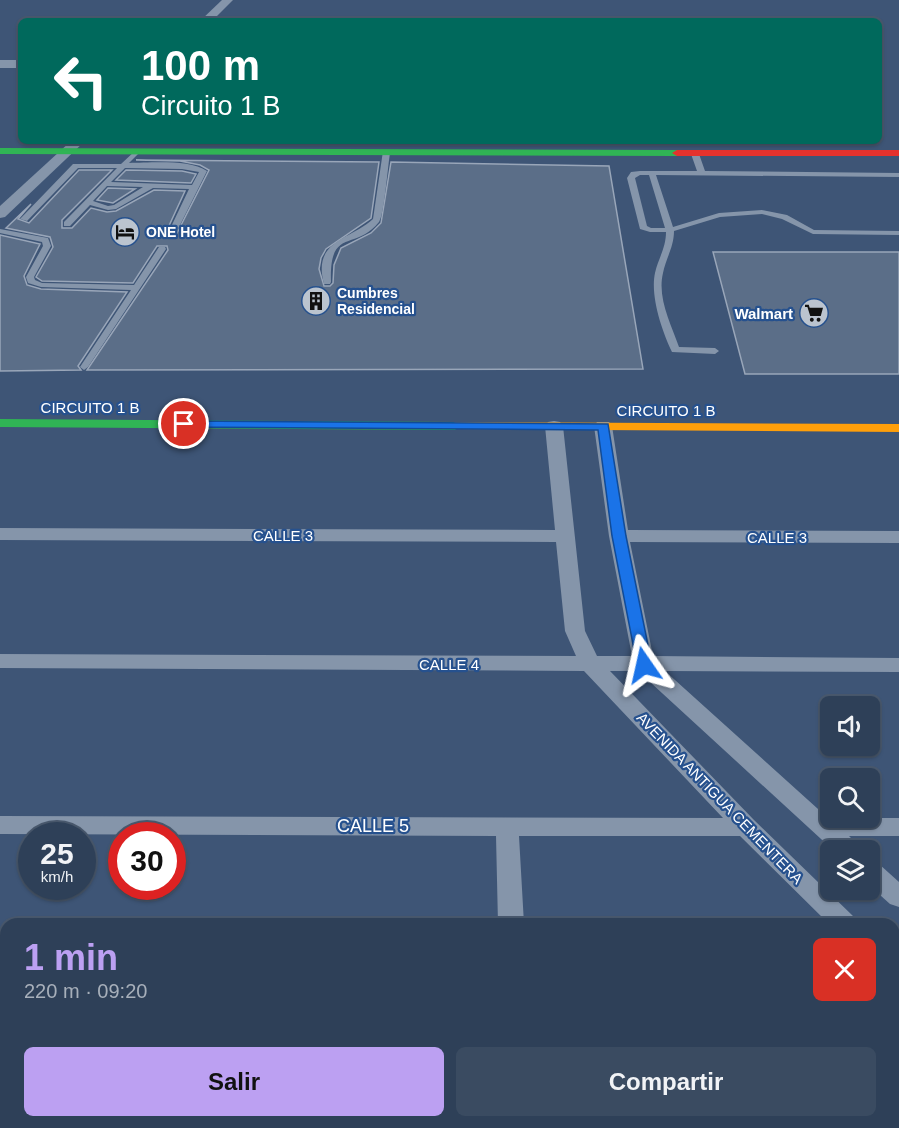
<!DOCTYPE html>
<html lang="es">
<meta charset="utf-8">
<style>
body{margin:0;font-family:Helvetica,sans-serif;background:#3a4b61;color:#f1f3f6;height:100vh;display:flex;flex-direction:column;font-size:22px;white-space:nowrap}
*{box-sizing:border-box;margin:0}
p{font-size:20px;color:#a7afba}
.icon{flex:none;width:33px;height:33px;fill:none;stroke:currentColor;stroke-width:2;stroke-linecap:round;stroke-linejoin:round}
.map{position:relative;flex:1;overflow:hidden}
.details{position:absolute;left:0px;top:918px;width:900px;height:210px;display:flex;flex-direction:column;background:#2e4058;border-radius:18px 18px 0 0;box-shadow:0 2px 4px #0004,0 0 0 2px #49596e}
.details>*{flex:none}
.banner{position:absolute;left:18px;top:18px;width:864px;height:126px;border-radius:9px;box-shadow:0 2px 4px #0004,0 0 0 2px #49596e;background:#00695c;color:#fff;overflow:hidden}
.controls{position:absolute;left:820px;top:696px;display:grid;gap:12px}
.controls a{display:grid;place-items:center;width:60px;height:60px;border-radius:9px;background:#2e4058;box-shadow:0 2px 4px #0004,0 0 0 2px #49596e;font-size:30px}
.speed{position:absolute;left:18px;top:822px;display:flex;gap:12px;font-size:30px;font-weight:700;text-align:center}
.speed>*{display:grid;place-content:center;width:78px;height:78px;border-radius:50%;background:#2e4058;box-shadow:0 2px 4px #0004,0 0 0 2px #49596e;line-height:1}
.speed small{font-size:15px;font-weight:400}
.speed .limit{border:9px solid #d22;background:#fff;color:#111}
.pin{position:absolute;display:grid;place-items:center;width:51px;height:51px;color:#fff;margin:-26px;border:3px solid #fff;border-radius:50%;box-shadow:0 2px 6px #0007}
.me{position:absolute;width:66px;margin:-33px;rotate:349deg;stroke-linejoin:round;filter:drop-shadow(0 0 4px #0008)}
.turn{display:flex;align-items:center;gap:21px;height:126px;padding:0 24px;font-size:27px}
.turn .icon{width:78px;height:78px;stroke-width:2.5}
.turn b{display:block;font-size:42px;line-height:51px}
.round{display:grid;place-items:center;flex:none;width:63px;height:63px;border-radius:9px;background:#3a4b61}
.headline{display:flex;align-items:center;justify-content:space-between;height:102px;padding:0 24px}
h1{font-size:36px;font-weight:700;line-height:45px;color:#bca0f2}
.button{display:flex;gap:12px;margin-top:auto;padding:12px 24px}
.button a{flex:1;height:69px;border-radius:9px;background:#bca0f2;color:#111;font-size:24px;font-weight:700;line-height:69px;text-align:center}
.button a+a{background:#3a4b61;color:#f1f3f6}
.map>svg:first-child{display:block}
.building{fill:#5b6e88;stroke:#99a6b9;stroke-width:1.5}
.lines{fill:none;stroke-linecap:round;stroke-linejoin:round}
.lane{fill:#8595aa;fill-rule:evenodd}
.street{fill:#8595aa;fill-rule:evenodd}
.fast{fill:#30b455;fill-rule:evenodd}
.slow{fill:#ff9f0a;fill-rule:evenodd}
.jam{fill:#e5322d;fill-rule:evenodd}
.route{fill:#1a73e8;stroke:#114b97;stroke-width:1.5}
.labels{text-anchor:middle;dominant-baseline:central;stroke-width:4.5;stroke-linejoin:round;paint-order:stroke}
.far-poi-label{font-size:14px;font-weight:bold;fill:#fff;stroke:#26518e;text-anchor:start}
.poi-label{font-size:15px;font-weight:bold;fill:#fff;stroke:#26518e;text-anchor:end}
.street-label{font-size:15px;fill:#fff;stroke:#26518e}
.near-street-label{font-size:18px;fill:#fff;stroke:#26518e}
</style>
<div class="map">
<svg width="899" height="1128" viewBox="0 0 899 1128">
<rect width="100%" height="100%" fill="#3e5576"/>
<g class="building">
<path d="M 136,160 L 379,162 L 371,218 L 326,249 L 321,258 L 319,269 L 324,286 L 330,286 L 333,283 L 334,265 L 341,248 L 371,233 L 381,223 L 391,162 L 609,166 L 643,369 L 87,370 L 168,250 L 167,246 L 157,246 L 133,283 L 42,281 L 36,277 L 53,247 L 50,237 L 6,228 L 31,204 L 18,219 L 29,223 L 79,170 L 112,170 L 62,220 L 62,228 L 72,228 L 91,208 L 107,212 L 116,211 L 154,190 L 185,191 L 168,228 L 171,233 L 177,233 L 209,170 L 200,165 L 180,161 Z"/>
<path d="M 126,170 L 182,171 L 196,174 L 191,183 L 116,180 Z"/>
<path d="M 108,188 L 135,189 L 113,203 L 97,200 Z"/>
<path d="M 0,235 L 40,244 L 24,276 L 27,285 L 41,289 L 127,292 L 78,366 L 81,370 L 0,371 Z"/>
<path d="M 713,252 L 899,252 L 899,374 L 745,374 Z"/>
</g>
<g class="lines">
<g class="lane">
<path d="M 136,150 L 140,152 L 129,163 C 150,163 189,159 207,171 L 177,231 L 171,231 L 170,229 L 189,189 L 153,188 L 116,209 L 108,210 L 90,205 L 70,226 L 64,226 L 64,222 L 117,168 L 78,168 L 27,221 L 20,219 L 73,164 L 121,164 ZM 125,168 L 182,169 L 199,172 L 192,185 L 111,182 ZM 107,186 L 143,187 L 114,205 L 108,206 L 93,201 Z"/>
<path d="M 383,151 L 390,153 C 388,165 384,216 379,222 C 355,252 329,226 331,282 L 330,284 L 324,284 C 312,240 350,240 373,219 Z"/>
<path d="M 692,152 L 699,154 L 705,171 L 899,173 L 899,177 L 656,175 L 673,227 L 719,213 L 762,210 L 787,215 L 814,230 L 899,231 L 899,235 L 813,234 L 782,219 L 762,214 L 720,217 L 674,231 C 674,247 666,258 663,273 C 657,298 671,324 679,347 L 715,348 L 719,351 L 715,354 L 672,352 C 662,331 650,296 655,273 C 658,259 666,248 666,232 L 650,232 L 640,229 L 627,178 L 631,172 L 640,171 L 697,171 L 691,154 ZM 640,175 L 649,175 L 665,228 L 651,228 L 647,226 L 635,178 Z"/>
<path d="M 0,229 L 48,238 L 51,246 L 34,277 L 35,280 L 42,283 L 134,285 L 159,247 L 165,247 L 166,249 L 88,367 L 84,370 L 80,367 L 131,290 L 41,287 L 28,283 L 26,277 L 43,246 L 42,242 L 0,233 Z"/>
</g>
<g class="street">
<path d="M 222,0 L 233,0 L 212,21 L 200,21 Z"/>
<rect x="0" y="60" width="21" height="8"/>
<path d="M 71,141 L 85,141 L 5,217 L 0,218 L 0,206 Z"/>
<path d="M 554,421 L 560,422 L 563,426 L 585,631 L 597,656 L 632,656 L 609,536 L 594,426 L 597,422 L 609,422 L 612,426 L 628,530 L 899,531 L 899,543 L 630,542 L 653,656 L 899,658 L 899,672 L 665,671 L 828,818 L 899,818 L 899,836 L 849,836 L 856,843 L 860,850 L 833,850 L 638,671 L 610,671 L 754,820 L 854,917 L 858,924 L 829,924 L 740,836 L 519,836 L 524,924 L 498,924 L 496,836 L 0,834 L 0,816 L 723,818 L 584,671 L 0,668 L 0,654 L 576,656 L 565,631 L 556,542 L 0,540 L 0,528 L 555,530 L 545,426 L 548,422 Z"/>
<path d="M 870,861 L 879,864 L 899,882 L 899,907 L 890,904 L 870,886 Z"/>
<path d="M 894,961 L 899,963 L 899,988 L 894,986 Z"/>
<rect x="0" y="1010" width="6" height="24"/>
<rect x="504" y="1122" width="28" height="6"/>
</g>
<g class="fast">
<path d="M 0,148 L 677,150 L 682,153 L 677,156 L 0,154 Z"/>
<path d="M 0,419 L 455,422 L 461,426 L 455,430 L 0,427 Z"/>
</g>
<path class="slow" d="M 455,422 L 899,424 L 899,432 L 451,429 L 449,426 Z"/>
<path class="jam" d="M 899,150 L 899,156 L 677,156 L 672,153 L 677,150 Z"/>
</g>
<path class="route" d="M 184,421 L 608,424 L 626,536 L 652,665 L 644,670 L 637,665 L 612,536 L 598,430 L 180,427 L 180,422 Z"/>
<defs>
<g id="hotel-disc" transform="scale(1.5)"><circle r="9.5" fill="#bbc4cf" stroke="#26518e"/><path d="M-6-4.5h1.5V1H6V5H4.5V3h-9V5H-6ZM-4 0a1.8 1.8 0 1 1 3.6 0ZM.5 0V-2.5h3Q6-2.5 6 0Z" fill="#111"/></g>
<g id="building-disc" transform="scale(1.5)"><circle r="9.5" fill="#bbc4cf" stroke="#26518e"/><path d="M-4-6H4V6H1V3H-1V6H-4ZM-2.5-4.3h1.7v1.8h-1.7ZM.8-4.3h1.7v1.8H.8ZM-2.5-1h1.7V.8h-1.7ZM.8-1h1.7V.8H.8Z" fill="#111"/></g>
<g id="supermarket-disc" transform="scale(1.5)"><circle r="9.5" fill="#bbc4cf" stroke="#26518e"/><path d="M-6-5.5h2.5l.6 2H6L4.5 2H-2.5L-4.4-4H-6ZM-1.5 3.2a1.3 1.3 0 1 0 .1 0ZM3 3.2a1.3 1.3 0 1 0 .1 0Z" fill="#111"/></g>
</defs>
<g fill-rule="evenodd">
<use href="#hotel-disc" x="125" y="232"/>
<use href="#building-disc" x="316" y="301"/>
<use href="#supermarket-disc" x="814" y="313"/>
</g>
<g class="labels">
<g class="far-poi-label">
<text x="146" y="232">ONE Hotel</text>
<text x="337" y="293">Cumbres<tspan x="337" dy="16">Residencial</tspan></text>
</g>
<g class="poi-label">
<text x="793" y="313">Walmart</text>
</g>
<g class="street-label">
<text x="90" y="407">CIRCUITO 1 B</text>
<text x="666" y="410">CIRCUITO 1 B</text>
<text x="283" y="535">CALLE 3</text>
<text x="777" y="537">CALLE 3</text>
<text x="449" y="664">CALLE 4</text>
<text transform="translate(720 798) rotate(46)">AVENIDA ANTIGUA CEMENTERA</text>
</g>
<g class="near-street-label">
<text x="373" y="826">CALLE 5</text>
</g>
</g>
</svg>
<div class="controls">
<a><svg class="icon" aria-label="sound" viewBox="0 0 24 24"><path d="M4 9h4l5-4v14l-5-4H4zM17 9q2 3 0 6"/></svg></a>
<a><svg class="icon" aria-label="search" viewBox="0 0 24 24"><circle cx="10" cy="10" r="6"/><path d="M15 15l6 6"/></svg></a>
<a><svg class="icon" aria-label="layers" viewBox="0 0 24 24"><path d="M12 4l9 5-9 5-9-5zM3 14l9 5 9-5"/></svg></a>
</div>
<div class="speed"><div>25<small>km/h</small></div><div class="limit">30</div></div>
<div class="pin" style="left:184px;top:424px;background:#d93025"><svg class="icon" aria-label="arrive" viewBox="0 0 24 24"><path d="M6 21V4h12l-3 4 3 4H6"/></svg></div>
<svg class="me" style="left:644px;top:665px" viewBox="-20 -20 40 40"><path d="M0-17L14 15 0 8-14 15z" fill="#1a73e8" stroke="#fff" stroke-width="4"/></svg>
<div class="banner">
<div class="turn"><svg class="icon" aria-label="left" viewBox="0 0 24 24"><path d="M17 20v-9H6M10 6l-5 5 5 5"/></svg><div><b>100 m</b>Circuito 1 B</div></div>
</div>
<section class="details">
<div class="headline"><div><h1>1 min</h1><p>220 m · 09:20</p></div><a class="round" style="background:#d93025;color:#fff"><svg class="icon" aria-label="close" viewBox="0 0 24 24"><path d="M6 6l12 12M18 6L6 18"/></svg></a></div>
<div class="button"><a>Salir</a><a>Compartir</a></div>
</section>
</div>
